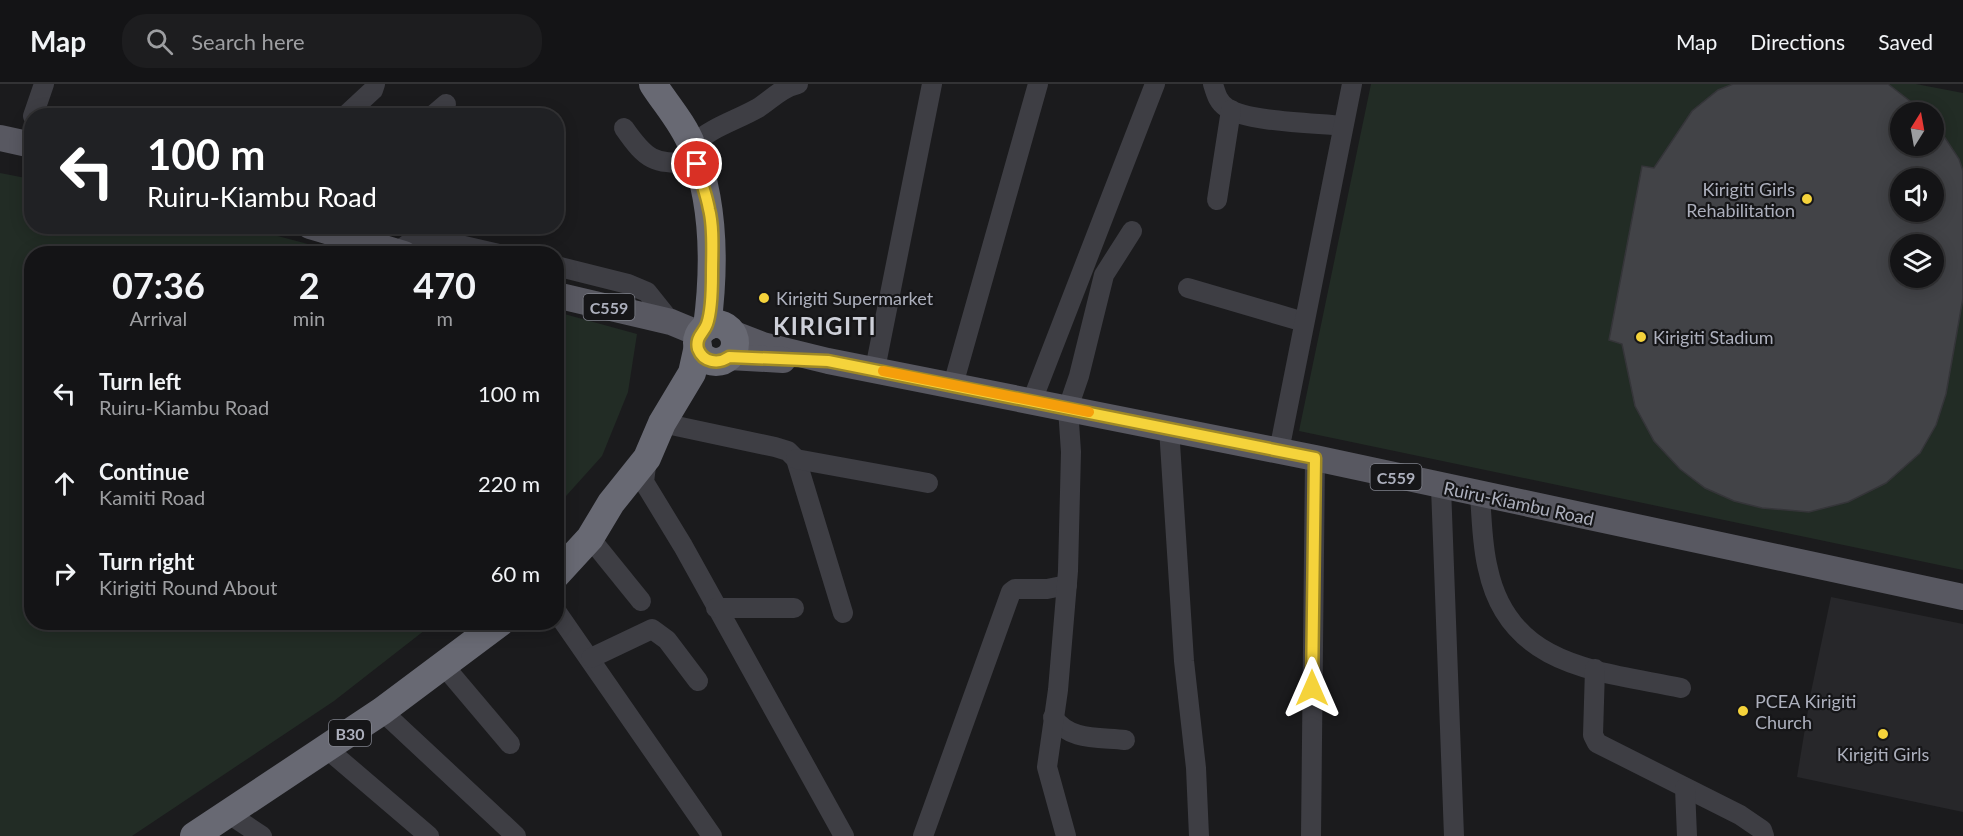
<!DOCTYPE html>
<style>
body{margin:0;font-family:Lato,sans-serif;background:#1d1d1f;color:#f1f3f6;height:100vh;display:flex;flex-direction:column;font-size:22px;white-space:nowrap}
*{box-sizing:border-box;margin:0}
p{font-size:20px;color:#9d9ea1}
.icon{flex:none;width:33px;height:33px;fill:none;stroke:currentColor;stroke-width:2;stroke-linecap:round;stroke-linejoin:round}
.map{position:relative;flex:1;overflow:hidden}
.drawer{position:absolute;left:24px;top:162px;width:540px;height:384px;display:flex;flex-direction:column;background:#141416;border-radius:24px;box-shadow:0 3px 15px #0003,0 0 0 2px #333335}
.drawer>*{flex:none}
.top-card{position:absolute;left:24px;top:24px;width:540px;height:126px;border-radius:24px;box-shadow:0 3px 15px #0003,0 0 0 2px #333335;background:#202124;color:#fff;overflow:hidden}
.needle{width:39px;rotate:11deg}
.controls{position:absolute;left:1890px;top:18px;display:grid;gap:12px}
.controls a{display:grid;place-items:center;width:54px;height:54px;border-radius:50%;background:#141416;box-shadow:0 3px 15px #0003,0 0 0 2px #333335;font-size:30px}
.pin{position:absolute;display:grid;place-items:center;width:51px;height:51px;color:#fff;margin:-26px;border:3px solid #fff;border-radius:50%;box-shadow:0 2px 6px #0007}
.me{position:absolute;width:66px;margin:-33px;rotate:0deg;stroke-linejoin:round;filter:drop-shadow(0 0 4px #0008)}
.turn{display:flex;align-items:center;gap:21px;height:126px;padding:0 24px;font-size:27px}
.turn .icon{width:78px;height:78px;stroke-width:2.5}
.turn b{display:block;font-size:42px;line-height:51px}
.eta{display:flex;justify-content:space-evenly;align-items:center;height:102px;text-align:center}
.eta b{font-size:36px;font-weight:700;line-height:42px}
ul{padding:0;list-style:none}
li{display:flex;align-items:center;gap:18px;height:90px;padding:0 24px}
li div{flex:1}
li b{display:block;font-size:22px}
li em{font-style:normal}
header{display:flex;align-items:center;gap:36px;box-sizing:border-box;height:84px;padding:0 30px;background:#141416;border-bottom:2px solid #333335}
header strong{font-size:28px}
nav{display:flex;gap:33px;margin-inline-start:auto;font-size:21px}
.search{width:420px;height:54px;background:#1d1d1f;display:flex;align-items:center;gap:15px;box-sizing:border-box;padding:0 21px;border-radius:24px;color:#9d9ea1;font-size:22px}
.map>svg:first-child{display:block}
.built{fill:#27272a}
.green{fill:#222c25;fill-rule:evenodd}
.building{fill:#424347;stroke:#353539;stroke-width:1.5;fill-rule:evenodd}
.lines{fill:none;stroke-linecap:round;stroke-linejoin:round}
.minor{stroke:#3e3e44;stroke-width:20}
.major{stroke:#585861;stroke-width:26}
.highway{stroke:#686973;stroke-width:28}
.route-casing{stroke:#9f8926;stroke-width:15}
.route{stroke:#f5d33b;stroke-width:10}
.slow{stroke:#f59e0b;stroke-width:10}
.poi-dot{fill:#f5d33b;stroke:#161618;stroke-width:2}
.labels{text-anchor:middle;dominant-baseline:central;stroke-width:4.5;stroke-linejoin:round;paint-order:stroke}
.shield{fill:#161618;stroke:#80828c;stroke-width:1.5}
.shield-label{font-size:16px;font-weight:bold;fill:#adb0bd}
.poi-label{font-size:18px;fill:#adb0bd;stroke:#161618;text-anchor:start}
.street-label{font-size:18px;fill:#adb0bd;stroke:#161618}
.district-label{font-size:24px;font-weight:bold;letter-spacing:1.5px;fill:#ced0d9;stroke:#161618}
</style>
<header>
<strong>Map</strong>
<div class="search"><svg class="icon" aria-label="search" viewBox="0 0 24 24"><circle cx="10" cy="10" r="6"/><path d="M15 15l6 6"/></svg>Search here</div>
<nav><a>Map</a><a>Directions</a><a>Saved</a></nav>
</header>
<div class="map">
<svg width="1963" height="752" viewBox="0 0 1963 752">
<rect width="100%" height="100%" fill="#1b1b1d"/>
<path class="built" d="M 1831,513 L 1963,540 L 1963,728 L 1797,693 L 1811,608 Z"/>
<g class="green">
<path d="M 1371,0 L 1916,0 L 1963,9 L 1963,486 L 1299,347 ZM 1900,28 L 1934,28 L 1934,62 L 1900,62 ZM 1900,94 L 1934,94 L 1934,128 L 1900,128 ZM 1900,160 L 1934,160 L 1934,194 L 1900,194 Z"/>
<path d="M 0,89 L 31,95 L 32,142 L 244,143 L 342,169 L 32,170 L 32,538 L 434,539 L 334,617 L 132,752 L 0,752 Z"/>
<path d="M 557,228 L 637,250 L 628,308 L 602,372 L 557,422 Z"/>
</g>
<path class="building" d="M 1733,0 L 1888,0 L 1924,28 L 1900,28 L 1900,62 L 1934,62 L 1934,37 L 1959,75 L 1963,87 L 1963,214 L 1946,310 L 1936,341 L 1920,369 L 1886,399 L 1848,418 L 1809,428 L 1762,424 L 1734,417 L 1705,404 L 1680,385 L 1654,357 L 1635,322 L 1622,260 L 1609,256 L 1642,82 L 1654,84 L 1692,27 L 1718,6 ZM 1900,94 L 1934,94 L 1934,128 L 1900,128 ZM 1900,160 L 1934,160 L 1934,194 L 1900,194 Z"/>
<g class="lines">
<g class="minor">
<path d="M 1213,0 C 1216,10 1218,18 1227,24 C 1247,38 1316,39 1343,42"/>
<path d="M 33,32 L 44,0"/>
<path d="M 345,32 L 373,6 L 375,0"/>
<path d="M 432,32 L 446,20"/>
<path d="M 624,44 C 649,80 654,78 697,80"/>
<path d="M 692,61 C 712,43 735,37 758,24 C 772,15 781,4 798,0"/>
<path d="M 1217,116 L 1231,26"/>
<path d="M 397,168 L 416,154 L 425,153 L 499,170"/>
<path d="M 556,182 L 628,200 L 647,208 L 671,238"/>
<path d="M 1188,204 L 1304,238"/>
<path d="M 875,285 L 932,0"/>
<path d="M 953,301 L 1038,0"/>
<path d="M 1032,317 L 1155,0"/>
<path d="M 662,339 L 775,363 L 788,367 L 796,375 L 843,529"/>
<path d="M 1169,344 L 1184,577 L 1196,684 L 1199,752"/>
<path d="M 1279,367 L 1352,0"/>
<path d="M 647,374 L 644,398 L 683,462 L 844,752"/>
<path d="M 796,375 L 928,399"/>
<path d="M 1441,403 L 1454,752"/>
<path d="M 1480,412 C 1482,436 1482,462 1488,485 C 1509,584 1600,587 1681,604"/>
<path d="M 590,454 L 641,517"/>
<path d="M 716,524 L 794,524"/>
<path d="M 556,527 L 712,752"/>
<path d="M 591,574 L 652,545 L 667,556 L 698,597"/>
<path d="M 444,582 L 510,660"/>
<path d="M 1595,585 L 1593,651 L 1597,659 L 1740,731 L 1762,746 L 1764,752"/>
<path d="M 382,627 L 516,752"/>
<path d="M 1053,633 C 1069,657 1099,653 1125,656"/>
<path d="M 326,664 L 429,752"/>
<path d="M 1685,704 L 1687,752"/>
<path d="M 229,730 L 262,752"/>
<path d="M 923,752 L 1011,508 L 1015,505 L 1047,505 L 1067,501"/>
<path d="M 1066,752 L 1047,683 L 1058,606 L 1068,487 L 1071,368 L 1068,324 L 1079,292 L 1104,191 L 1132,147"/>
<path d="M 1311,752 L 1315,374"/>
</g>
<g class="major">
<path d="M 0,54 L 32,61"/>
<path d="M 310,142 L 404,170"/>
<path d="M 556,211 L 671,238 L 700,250"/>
<path d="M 732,249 L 763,261 L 828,277 L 1315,374 L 1963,513"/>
<path d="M 729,273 L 783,276"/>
</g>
<g class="highway">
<path d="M 653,0 C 665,19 684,40 692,62 C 715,119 715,183 707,243"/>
<circle cx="716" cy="259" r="19"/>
<path d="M 556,491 L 590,454 L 611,419 L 647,374 L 662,339 L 692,289 L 698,262"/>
<path d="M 194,752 L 382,627 L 501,538"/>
</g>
</g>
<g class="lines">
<g class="route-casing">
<path id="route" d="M 697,80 C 700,95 706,109 709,125 C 714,144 712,169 712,190 C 712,205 712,226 707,240 C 704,249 695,253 698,265 C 703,278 718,281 729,273 L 828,277 L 1315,374 L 1312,604"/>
</g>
<use href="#route" class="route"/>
<path class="slow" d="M 883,287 L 1089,328"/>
</g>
<g class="poi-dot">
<circle cx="1807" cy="115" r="6"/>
<circle cx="764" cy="214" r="6"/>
<circle cx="1641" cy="253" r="6"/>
<circle cx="1743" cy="627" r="6"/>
<circle cx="1883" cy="650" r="6"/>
</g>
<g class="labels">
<g class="shield">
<rect x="583.5" y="210" width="51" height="26" rx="4.5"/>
<rect x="1370.5" y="380" width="51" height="26" rx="4.5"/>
<rect x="329" y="636" width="42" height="26" rx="4.5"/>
</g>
<g class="shield-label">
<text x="609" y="223">C559</text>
<text x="1396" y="393">C559</text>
<text x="350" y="649">B30</text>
</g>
<g class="poi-label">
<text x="1795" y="105" text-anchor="end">Kirigiti Girls<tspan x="1795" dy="21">Rehabilitation</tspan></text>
<text x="776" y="214">Kirigiti Supermarket</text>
<text x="1653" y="253">Kirigiti Stadium</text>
<text x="1755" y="617">PCEA Kirigiti<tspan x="1755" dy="21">Church</tspan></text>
<text x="1883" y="670" text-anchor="middle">Kirigiti Girls</text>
</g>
<g class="street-label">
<text transform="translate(1519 419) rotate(12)">Ruiru-Kiambu Road</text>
</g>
<g class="district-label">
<text x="825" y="241">KIRIGITI</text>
</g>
</g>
</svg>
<div class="controls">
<a><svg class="needle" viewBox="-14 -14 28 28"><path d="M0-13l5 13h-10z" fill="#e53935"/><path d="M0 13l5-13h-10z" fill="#9d9ea1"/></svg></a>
<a><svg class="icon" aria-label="sound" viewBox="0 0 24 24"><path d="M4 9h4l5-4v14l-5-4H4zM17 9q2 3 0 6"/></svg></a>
<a><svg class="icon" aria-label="layers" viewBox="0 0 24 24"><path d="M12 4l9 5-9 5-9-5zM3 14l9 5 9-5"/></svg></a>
</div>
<div class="pin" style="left:697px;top:80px;background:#d93025"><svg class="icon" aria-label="arrive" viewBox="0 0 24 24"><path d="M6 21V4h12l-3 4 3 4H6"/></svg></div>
<svg class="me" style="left:1312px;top:604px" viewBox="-20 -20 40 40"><path d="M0-17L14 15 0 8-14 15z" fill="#f5d33b" stroke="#fff" stroke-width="4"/></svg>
<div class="top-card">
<div class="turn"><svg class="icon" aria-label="left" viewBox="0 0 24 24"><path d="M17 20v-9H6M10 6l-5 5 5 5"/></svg><div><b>100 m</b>Ruiru-Kiambu Road</div></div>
</div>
<section class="drawer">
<div class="eta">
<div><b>07:36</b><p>Arrival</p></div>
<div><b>2</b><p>min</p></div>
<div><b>470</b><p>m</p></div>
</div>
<ul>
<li><svg class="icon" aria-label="left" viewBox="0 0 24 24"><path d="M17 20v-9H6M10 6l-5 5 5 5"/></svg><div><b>Turn left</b><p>Ruiru-Kiambu Road</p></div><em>100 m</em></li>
<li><svg class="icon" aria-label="ahead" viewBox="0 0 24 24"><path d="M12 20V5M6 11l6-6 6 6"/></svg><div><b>Continue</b><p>Kamiti Road</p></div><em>220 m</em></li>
<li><svg class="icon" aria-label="right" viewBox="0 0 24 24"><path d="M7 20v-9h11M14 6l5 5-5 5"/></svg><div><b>Turn right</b><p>Kirigiti Round About</p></div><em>60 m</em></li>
</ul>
</section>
</div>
